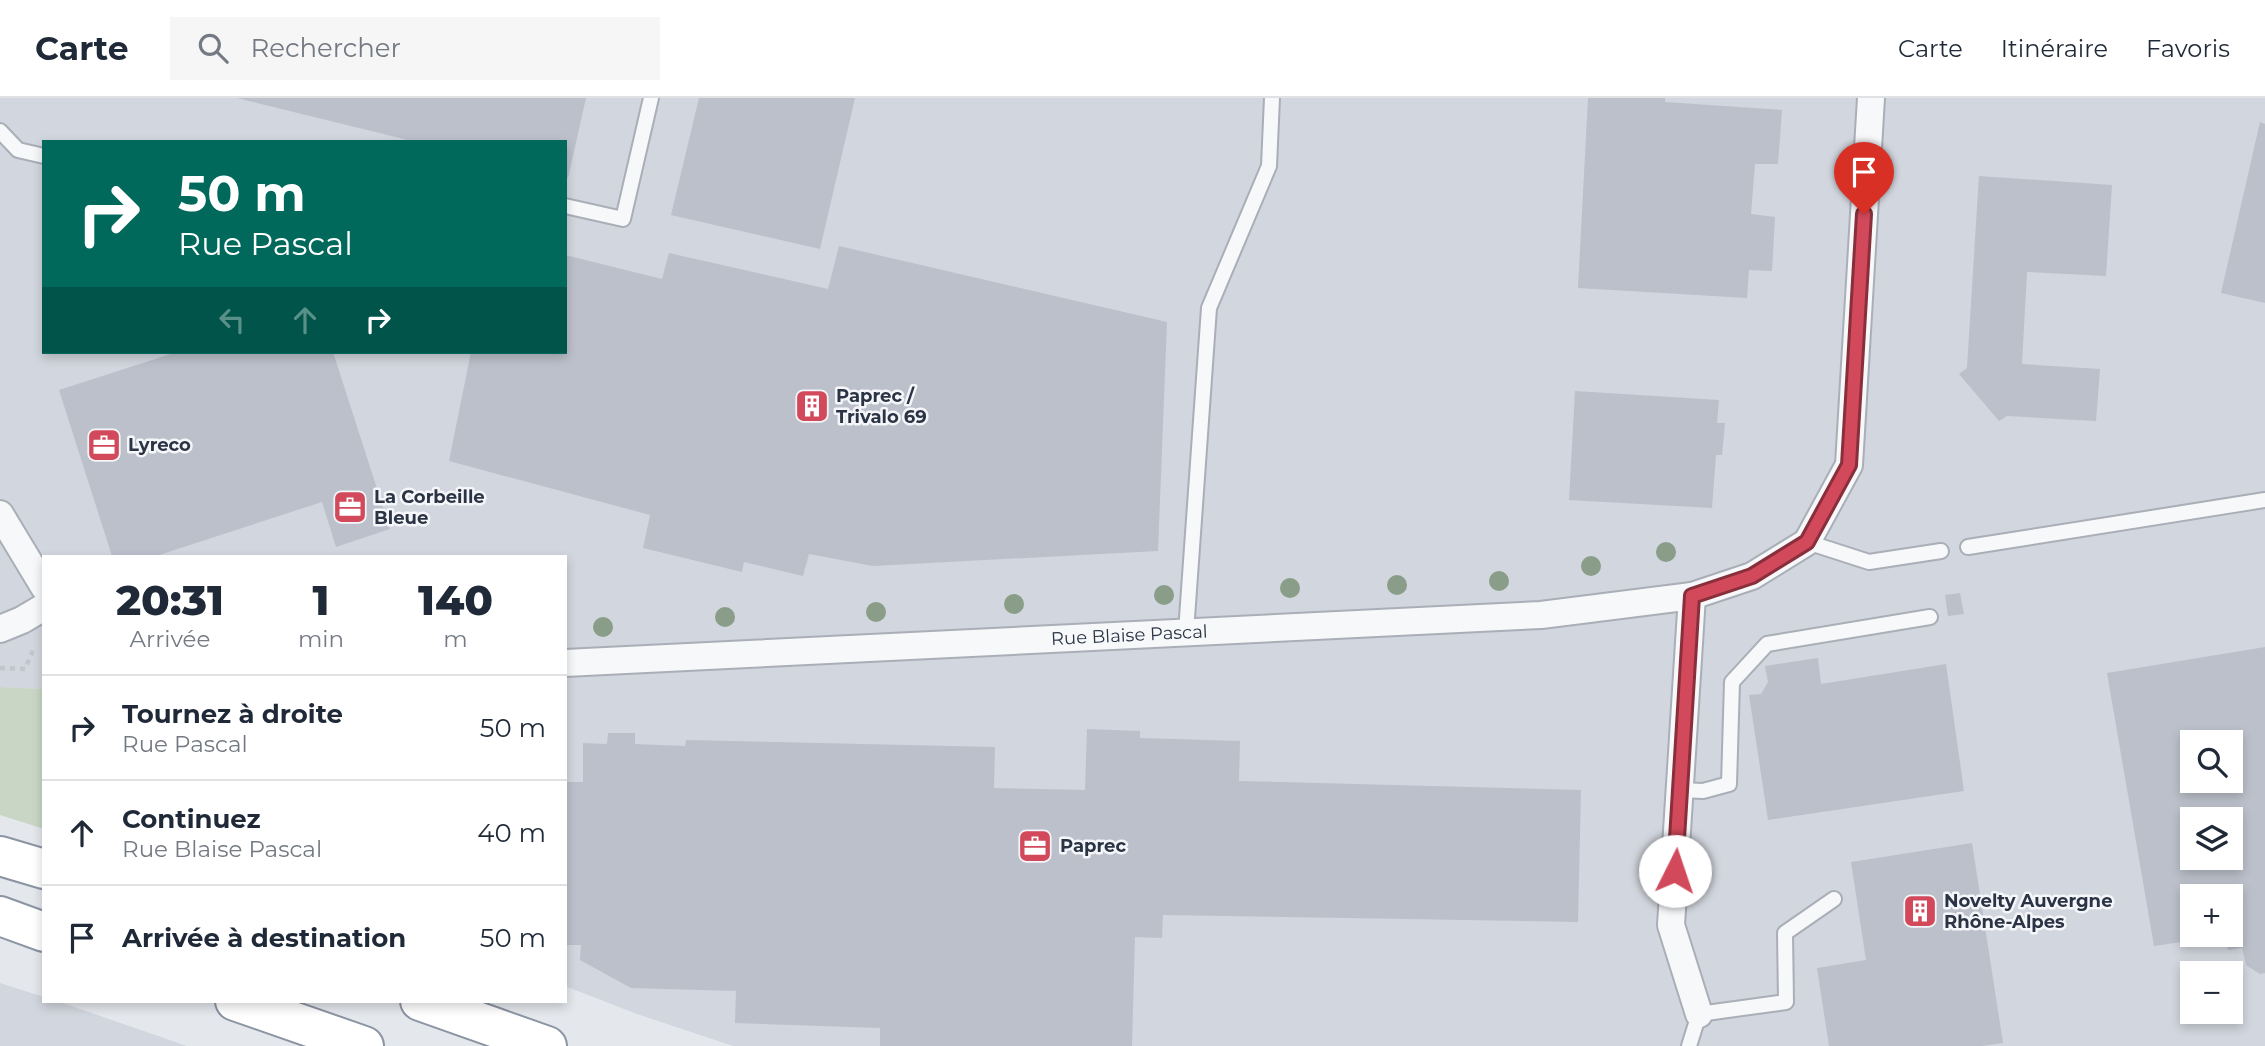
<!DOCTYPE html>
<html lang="fr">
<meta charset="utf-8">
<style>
body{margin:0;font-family:Montserrat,sans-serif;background:#f6f6f7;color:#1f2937;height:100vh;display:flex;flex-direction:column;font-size:26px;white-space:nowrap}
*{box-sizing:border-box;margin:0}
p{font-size:23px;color:#747a83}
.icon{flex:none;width:38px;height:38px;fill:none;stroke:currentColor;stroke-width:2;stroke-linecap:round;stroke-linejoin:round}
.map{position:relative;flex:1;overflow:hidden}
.details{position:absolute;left:42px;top:457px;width:525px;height:448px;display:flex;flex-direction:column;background:#fff;border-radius:0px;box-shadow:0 4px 10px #0003}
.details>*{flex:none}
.banner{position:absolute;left:42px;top:42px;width:525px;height:214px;border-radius:0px;box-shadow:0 4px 10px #0003;background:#00695c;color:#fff;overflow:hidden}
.tools{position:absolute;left:2180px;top:632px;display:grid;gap:14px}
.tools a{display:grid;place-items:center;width:63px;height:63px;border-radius:0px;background:#fff;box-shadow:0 4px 10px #0003;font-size:35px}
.pin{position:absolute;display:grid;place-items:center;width:60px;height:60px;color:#fff;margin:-72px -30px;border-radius:50% 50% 50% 0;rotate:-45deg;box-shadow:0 0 7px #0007}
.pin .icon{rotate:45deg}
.me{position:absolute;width:77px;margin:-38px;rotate:4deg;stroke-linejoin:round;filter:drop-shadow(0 0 5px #0008)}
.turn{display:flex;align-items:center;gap:24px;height:147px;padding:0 21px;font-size:32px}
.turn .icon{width:91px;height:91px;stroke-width:2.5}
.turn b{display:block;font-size:49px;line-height:60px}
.lanes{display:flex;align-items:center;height:66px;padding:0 21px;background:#0003;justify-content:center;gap:35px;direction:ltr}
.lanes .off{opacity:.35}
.eta{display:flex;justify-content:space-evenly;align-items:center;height:119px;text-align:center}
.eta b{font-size:42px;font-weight:800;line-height:49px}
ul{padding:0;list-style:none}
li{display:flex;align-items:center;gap:21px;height:105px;padding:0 21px;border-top:2px solid #e0e1e3}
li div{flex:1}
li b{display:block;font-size:26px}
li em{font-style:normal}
header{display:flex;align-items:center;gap:42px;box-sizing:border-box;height:98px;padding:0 35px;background:#fff;border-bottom:2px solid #e0e1e3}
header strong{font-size:33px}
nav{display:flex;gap:38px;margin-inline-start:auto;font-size:24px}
.search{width:490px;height:63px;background:#f6f6f7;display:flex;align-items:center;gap:18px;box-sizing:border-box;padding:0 24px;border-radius:0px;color:#747a83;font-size:26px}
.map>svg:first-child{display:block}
.built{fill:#d2d6de;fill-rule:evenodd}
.green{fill:#c9d6c5}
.building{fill:#bbc0ca;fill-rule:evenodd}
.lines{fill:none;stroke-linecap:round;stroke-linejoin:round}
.service-casing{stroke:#a9aeb7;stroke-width:18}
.minor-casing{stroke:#a9aeb7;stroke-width:30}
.trunk-casing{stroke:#8b94a3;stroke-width:42}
.path{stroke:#c2c5cb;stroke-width:4.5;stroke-dasharray:5 5;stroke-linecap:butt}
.service{stroke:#f7f8fa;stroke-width:14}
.minor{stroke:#f7f8fa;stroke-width:26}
.trunk{stroke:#fff;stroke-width:38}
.tree{fill:#899d89}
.route-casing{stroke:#882f3b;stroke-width:18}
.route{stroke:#d1495b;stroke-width:12}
.labels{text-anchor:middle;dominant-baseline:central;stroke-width:5;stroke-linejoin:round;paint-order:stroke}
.poi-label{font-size:18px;font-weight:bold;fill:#2b3445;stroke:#f4f6f9;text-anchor:start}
.street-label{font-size:18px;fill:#2b3445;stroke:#f4f6f9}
</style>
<header>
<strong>Carte</strong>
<div class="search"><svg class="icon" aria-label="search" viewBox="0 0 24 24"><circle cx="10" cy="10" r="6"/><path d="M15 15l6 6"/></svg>Rechercher</div>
<nav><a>Carte</a><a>Itinéraire</a><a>Favoris</a></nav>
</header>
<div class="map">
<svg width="2265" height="948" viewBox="0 0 2265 948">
<rect width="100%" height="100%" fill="#e4e7ec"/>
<g class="built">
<path d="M 0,0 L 2265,0 L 2265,948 L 733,948 L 637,916 L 565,888 L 565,458 L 44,458 L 44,591 L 0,589 ZM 44,44 L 565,44 L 565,254 L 44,254 ZM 2193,644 L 2231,644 L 2231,682 L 2193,682 ZM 2193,721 L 2231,721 L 2231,760 L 2193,760 ZM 2193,798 L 2231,798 L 2231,836 L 2193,836 ZM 2193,875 L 2231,875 L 2231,914 L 2193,914 Z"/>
<path d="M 0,885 L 44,899 L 44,903 L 57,903 L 187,948 L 0,948 Z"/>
</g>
<path class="green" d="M 0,589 L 44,591 L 44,731 L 0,717 Z"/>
<g class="building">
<path d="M 237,0 L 586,0 L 568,80 L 565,79 L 565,44 L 416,44 Z"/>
<path d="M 699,0 L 855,0 L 820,151 L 671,117 Z"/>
<path d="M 1588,0 L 1665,0 L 1665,4 L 1782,12 L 1778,66 L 1755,66 L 1751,116 L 1775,119 L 1772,173 L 1749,172 L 1747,200 L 1578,190 Z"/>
<path d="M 2260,24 L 2265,26 L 2265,205 L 2221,195 Z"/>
<path d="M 1979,78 L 2112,87 L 2106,178 L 2027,174 L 2022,266 L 2100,271 L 2096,323 L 2007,318 L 1999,323 L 1959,276 L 1967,270 Z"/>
<path d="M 839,148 L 1167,224 L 1158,453 L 873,468 L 809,456 L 803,478 L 744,464 L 742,474 L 643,450 L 650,417 L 449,363 L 471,254 L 565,254 L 565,157 L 662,181 L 669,155 L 828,191 Z"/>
<path d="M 177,254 L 333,254 L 390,431 L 336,449 L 322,404 L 156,458 L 112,458 L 59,292 Z"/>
<path d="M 1575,293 L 1719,302 L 1717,325 L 1725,325 L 1722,357 L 1716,357 L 1712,410 L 1569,402 Z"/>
<path d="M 1960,495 L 1964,516 L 1948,518 L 1945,497 Z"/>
<path d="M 2265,549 L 2265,875 L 2260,876 L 2246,867 L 2242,850 L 2228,852 L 2224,836 L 2231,836 L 2231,798 L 2193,798 L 2193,836 L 2223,838 L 2154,848 L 2107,575 ZM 2193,644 L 2231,644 L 2231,682 L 2193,682 ZM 2193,721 L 2231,721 L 2231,760 L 2193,760 Z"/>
<path d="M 1818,560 L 1821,586 L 1946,566 L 1964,693 L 1768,722 L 1749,597 L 1761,596 L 1768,584 L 1765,568 Z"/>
<path d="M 1087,631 L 1140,633 L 1140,640 L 1240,643 L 1239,683 L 1581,692 L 1578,824 L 1163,817 L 1162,840 L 1135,839 L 1132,948 L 880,948 L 880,930 L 735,925 L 736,893 L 631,890 L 580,862 L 581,847 L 565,847 L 565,684 L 583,684 L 583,645 L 607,646 L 608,635 L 635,635 L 635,646 L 685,648 L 686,642 L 995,649 L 994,690 L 1085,692 Z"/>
<path d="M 1972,745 L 2003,945 L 1982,948 L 1829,948 L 1817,870 L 1866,862 L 1851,764 Z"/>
</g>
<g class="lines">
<g class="service-casing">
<g id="service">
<path d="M 0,33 L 18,52 L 44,58"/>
<path d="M 565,108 L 623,121 L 651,0"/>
<path d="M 1807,444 L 1869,464 L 1941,453"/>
<path d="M 1968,449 L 2265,402"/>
<path d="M 1186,534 L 1209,210 L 1269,68 L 1272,0"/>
<path d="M 1680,692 L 1703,693 L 1729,686 L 1732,584 L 1767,546 L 1930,519"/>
<path d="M 1689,948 L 1699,916 L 1786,904 L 1785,835 L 1834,801"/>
</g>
</g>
<g class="minor-casing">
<g id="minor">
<path d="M 0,416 L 44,489"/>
<path d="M 1692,498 L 1671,827 L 1699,916"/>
<path d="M 0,531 L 22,522 L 44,509"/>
<path id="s1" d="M 565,565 L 1541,517 L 1692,498 L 1752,478 L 1807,444 L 1849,367 L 1871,0"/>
</g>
</g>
<g class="trunk-casing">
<g id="trunk">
<path d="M 0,758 L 44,771"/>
<path d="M 0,818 L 44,834"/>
<path d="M 235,903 L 364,948"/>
<path d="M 420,903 L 547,948"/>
</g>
</g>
<path class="path" d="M 0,570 L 25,571 L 34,550"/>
<use href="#service" class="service"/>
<use href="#minor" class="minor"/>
<use href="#trunk" class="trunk"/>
</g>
<g class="tree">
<circle cx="1666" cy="454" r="10"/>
<circle cx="1591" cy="468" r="10"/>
<circle cx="1499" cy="483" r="10"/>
<circle cx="1397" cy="487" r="10"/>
<circle cx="1290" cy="490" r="10"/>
<circle cx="1164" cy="497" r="10"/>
<circle cx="1014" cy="506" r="10"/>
<circle cx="876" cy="514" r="10"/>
<circle cx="725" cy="519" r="10"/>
<circle cx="603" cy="529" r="10"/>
</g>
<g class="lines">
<g class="route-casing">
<path id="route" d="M 1675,773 L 1692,498 L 1752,478 L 1807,444 L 1849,367 L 1864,116"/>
</g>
<use href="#route" class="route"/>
</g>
<defs>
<g id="building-square" transform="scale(1.75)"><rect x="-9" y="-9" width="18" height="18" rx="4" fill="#d1495b" stroke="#f4f6f9"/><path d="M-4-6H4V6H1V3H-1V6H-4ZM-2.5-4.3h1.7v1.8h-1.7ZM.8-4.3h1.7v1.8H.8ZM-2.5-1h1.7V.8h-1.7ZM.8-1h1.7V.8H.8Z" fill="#fff"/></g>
<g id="office-square" transform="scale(1.75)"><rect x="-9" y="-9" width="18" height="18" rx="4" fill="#d1495b" stroke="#f4f6f9"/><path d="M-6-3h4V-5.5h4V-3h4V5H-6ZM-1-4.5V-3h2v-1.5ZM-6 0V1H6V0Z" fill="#fff"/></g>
</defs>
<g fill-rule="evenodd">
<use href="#building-square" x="812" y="308"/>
<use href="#office-square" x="104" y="347"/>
<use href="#office-square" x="350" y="409"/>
<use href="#office-square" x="1035" y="748"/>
<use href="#building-square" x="1920" y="813"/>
</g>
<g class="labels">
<g class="poi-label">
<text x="836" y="298">Paprec /<tspan x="836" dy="21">Trivalo 69</tspan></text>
<text x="128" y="347">Lyreco</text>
<text x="374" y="399">La Corbeille<tspan x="374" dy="21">Bleue</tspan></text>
<text x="1060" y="748">Paprec</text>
<text x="1944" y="803">Novelty Auvergne<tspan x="1944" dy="21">Rhône-Alpes</tspan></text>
</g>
<g class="street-label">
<text stroke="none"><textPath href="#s1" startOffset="565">Rue Blaise Pascal</textPath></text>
</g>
</g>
</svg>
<div class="tools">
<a><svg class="icon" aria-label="search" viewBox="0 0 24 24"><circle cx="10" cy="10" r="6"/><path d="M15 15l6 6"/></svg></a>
<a><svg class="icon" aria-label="layers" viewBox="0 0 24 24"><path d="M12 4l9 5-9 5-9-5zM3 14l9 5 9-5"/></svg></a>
<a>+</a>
<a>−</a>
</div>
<div class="pin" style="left:1864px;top:116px;background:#d93025"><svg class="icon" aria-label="arrive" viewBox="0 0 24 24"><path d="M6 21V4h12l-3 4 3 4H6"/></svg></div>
<svg class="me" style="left:1675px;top:773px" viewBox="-20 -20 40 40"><circle r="19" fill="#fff"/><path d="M0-13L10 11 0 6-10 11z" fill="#d1495b"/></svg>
<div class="banner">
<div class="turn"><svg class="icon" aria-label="right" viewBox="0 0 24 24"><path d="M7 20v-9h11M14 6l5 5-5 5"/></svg><div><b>50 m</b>Rue Pascal</div></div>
<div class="lanes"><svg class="icon off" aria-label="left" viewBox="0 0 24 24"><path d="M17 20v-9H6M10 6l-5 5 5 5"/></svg><svg class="icon off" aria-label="ahead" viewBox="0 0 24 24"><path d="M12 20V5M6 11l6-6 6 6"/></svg><svg class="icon" aria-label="right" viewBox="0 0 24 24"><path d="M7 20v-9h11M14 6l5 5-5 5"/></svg></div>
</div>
<section class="details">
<div class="eta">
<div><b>20:31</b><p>Arrivée</p></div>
<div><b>1</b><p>min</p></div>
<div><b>140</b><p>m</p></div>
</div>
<ul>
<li><svg class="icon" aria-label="right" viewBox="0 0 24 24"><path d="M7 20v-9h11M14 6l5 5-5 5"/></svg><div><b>Tournez à droite</b><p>Rue Pascal</p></div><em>50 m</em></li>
<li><svg class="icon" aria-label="ahead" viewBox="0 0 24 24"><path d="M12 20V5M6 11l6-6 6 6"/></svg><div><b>Continuez</b><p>Rue Blaise Pascal</p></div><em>40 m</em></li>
<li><svg class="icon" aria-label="arrive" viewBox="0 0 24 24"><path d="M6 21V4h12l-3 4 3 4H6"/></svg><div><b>Arrivée à destination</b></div><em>50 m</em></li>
</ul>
</section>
</div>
